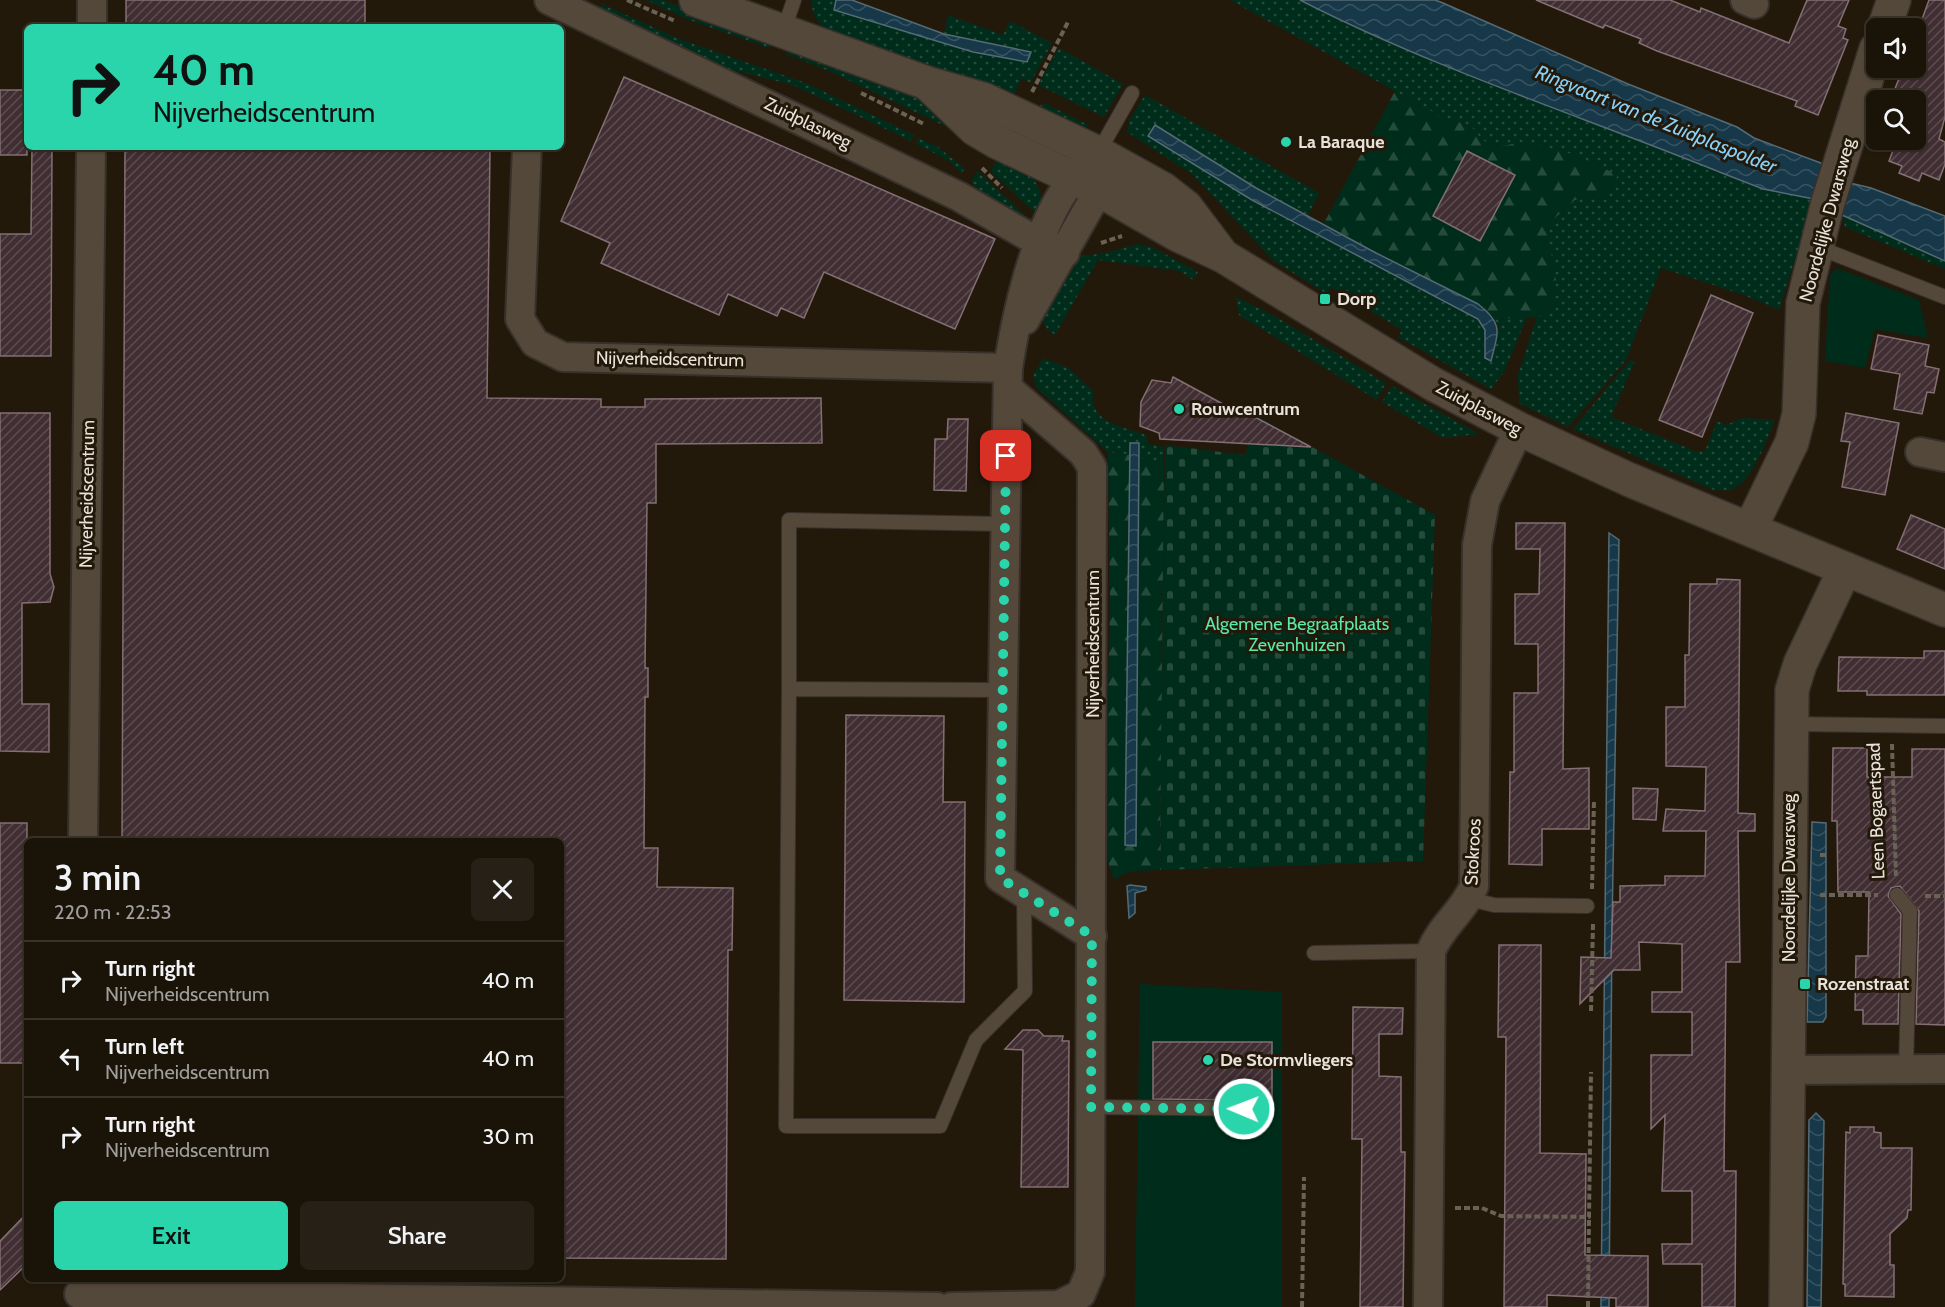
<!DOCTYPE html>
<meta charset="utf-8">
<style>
body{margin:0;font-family:Cabin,sans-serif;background:#272016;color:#f1f3f6;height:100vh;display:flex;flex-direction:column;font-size:22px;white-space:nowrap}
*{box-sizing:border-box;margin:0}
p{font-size:20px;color:#9f9e9c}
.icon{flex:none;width:33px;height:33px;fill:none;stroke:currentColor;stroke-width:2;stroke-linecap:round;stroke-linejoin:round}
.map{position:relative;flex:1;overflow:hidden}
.sheet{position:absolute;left:24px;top:838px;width:540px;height:444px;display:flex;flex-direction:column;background:#1a1308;border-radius:9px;box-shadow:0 2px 4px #0004,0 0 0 2px #383229}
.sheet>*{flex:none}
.banner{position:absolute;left:24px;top:24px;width:540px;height:126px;border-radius:9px;box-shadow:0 2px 4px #0004,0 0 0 2px #383229;background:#2ad5ac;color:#111;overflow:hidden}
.tools{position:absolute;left:1866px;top:18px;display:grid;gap:12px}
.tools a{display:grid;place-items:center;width:60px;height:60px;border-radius:9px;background:#1a1308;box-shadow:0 2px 4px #0004,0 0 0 2px #383229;font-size:30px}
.pin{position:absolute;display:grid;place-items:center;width:51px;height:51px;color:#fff;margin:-26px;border-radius:12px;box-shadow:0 3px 9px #0006}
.me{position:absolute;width:66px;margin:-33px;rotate:271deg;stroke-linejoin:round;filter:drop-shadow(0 0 4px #0008)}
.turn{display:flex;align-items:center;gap:21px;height:126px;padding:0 30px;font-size:27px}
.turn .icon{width:78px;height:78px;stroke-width:2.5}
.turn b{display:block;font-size:42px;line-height:51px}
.round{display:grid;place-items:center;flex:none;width:63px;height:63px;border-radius:9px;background:#272016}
.head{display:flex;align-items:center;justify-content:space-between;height:102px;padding:0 30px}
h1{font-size:36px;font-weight:600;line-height:45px}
.primary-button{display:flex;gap:12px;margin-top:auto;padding:12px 30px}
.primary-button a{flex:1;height:69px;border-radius:9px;background:#2ad5ac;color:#111;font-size:24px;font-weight:600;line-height:69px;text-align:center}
.primary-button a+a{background:#272016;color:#f1f3f6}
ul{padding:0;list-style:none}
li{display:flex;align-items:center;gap:18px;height:78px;padding:0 30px;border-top:2px solid #383229}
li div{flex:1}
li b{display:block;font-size:22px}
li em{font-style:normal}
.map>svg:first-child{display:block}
.grass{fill:url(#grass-dots)}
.forest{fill:url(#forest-firs)}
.cemetery{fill:url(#cemetery-stones)}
.garden{fill:#002d1b}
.water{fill:url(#water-waves);stroke:#556b74;stroke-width:1.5}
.building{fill:url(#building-hatch);stroke:#846f75;stroke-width:1.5}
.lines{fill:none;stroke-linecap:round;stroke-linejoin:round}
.service-casing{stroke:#38302b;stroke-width:16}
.minor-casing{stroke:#38302b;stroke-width:32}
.tertiary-casing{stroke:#38302b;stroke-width:36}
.secondary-casing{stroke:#38302b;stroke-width:36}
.path{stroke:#6a6255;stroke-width:4;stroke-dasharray:6 3;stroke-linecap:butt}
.service{stroke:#534839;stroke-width:14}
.minor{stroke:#534839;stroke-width:28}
.tertiary{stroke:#534839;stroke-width:33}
.secondary{stroke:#534839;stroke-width:33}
.route{stroke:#2ad5ac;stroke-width:10;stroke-dasharray:0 18}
.poi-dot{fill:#2ad5ac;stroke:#23190b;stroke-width:2}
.labels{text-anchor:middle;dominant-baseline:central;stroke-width:6;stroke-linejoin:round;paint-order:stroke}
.street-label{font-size:18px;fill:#e9e2d9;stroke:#23190b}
.poi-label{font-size:18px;font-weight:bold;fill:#e9e2d9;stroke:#23190b;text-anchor:start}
.park-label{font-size:18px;fill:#59e9a9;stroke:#23190b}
.water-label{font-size:20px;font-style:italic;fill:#87d0f8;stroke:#23190b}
</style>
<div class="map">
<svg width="1945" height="1307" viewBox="0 0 1945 1307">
<defs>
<pattern id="grass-dots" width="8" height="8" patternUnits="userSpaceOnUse" patternTransform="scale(1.5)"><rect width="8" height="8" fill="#002d1b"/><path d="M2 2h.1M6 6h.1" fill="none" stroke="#254b3c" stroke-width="1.8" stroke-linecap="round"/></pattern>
<pattern id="forest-firs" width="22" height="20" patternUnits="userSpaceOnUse" patternTransform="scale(1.5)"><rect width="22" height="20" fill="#002d1b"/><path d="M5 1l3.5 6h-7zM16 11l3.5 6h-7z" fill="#254b3c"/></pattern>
<pattern id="cemetery-stones" width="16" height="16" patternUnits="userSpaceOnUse" patternTransform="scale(1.5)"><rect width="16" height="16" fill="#002d1b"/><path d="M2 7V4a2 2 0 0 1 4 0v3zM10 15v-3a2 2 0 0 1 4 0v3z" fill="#254b3c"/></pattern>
<pattern id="water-waves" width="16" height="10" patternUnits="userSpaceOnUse" patternTransform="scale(1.5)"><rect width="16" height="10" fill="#163849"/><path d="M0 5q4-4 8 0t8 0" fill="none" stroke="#385463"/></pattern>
<pattern id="building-hatch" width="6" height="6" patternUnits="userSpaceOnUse" patternTransform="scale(1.5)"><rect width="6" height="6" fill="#402e33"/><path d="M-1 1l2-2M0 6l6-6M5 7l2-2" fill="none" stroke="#5c4c50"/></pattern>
</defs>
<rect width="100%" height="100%" fill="#23190b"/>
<g class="grass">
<path d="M 646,0 L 663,0 L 771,42 L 769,48 L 687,19 Z"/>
<path d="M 812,0 L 836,0 L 835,10 L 973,52 L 1027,62 L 1031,52 L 944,34 L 948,15 L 1003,35 L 1010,21 L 1052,43 L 1030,83 L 1022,78 L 1009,103 L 833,36 C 822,26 810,16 812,0 Z"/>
<path d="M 1230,0 L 1300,0 L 1349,25 L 1458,71 L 1763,189 L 1814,199 L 1779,310 L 1744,295 L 1661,268 L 1626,360 L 1568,427 L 1519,403 L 1518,375 L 1537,317 L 1552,308 L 1556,280 L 1546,226 L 1575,200 L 1605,196 L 1617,175 L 1576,155 L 1521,142 L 1499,147 L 1482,140 L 1471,126 L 1440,116 Z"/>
<path d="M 602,4 L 679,39 L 806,83 L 914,135 L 911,141 L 793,85 L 712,65 L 598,11 Z"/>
<path d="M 1059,48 L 1123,84 L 1104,117 L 1040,86 L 1040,82 Z"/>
<path d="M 788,49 L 910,90 L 983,142 L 978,152 L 945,126 L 827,70 L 786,54 Z"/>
<path d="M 1145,95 L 1319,193 L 1308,215 L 1149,136 L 1252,200 L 1478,319 L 1485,329 L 1485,358 L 1492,361 L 1499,327 L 1494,319 L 1527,317 L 1504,372 L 1491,389 L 1398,337 L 1402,330 L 1331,287 L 1327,294 L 1274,261 L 1192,174 L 1127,132 L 1130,119 Z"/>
<path d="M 1046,104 L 1088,125 L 1088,127 L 1069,128 L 1034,107 Z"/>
<path d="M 918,138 L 937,146 L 965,169 L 961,173 L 948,160 L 916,144 Z"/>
<path d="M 1001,151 C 1023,166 1048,184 1040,214 L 1029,207 L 991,172 Z"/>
<path d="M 977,171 L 1028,218 L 1028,220 L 1007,215 L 971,182 Z"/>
<path d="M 1842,215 L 1945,261 L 1945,269 L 1845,227 Z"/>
<path d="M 1137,244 L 1152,247 L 1198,272 L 1193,280 L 1180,271 L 1098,260 L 1055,335 L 1047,329 L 1043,321 L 1046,313 L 1081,256 L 1105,253 Z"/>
<path d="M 1236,297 L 1276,317 L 1386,383 L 1377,400 L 1239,315 Z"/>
<path d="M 1043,358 L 1070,369 L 1093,391 C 1089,424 1123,426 1146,435 L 1148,444 L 1164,447 L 1164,464 L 1139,457 L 1139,444 L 1130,443 L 1130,455 L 1108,452 L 1037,388 L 1033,376 Z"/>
<path d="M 1630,360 L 1635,361 L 1611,417 L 1695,451 L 1705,451 L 1717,421 L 1726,425 L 1743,418 L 1774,420 C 1769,437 1751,482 1733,489 C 1727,491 1721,490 1714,490 L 1573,429 Z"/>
<path d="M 1392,386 L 1479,434 L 1443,438 L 1382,402 Z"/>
</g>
<g class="forest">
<path d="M 1395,91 L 1440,116 L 1471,126 L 1482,140 L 1498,147 L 1521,142 L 1576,155 L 1618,175 L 1605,196 L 1575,200 L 1546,226 L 1556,280 L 1552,308 L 1537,317 L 1494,319 L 1478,304 L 1376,253 L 1324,223 Z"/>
<path d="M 1108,452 L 1130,455 L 1125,845 L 1136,845 L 1139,457 L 1164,464 L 1160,870 L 1131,871 L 1114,879 L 1105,854 L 1110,598 Z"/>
</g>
<path class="cemetery" d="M 1258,417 L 1435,515 L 1423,861 L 1160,870 L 1165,445 L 1245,455 Z"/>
<g class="garden">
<path d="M 1837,268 L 1919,300 L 1928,338 L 1875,329 L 1865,368 L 1825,361 L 1830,275 Z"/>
<path d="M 1140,984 L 1282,992 L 1282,1307 L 1135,1307 Z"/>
</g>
<g class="water">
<path d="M 836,0 L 852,0 L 944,34 L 1031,52 L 1027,62 L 973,52 L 834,10 Z"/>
<path d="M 1300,0 L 1435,0 L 1443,3 L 1628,84 L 1737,127 L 1754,138 L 1826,165 L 1850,183 L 1871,188 L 1945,216 L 1945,261 L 1842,215 L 1814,199 L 1763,189 L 1722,173 C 1581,116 1435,69 1300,0 Z"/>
<path d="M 1155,125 L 1256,188 L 1376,253 L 1478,304 C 1504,324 1498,332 1491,361 L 1485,358 L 1485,330 L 1478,319 L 1252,200 L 1148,136 Z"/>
<path d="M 1130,443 L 1139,443 L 1136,846 L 1125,845 Z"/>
<path d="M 1609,533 L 1619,540 L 1612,926 L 1609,1307 L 1601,1307 Z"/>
<path d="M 1812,822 L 1826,823 L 1826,1017 L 1823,1022 L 1807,1022 Z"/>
<path d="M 1130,885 L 1146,887 L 1146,890 L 1135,893 L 1135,913 L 1129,918 L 1127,886 Z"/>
<path d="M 1816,1113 L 1824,1121 L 1821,1307 L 1807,1307 L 1809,1120 Z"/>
</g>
<g class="building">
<rect x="126" y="0" width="239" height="27"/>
<path d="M 1536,0 L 1670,0 L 1700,12 L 1701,8 L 1789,43 L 1807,0 L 1849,0 L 1838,26 L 1846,29 L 1843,38 L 1848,40 L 1818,115 L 1795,106 L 1797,101 L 1657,51 L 1639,43 L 1641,39 L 1605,25 L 1603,28 Z"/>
<path d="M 1929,0 L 1945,0 L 1945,117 L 1939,139 L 1945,142 L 1945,164 L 1939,180 L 1922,173 L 1919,181 L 1899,173 L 1902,166 L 1889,161 L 1897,140 L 1916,140 L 1916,100 L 1893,94 L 1903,68 L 1916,68 L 1916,36 Z"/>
<path d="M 624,77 L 995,239 L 955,329 L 824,272 L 804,318 L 781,308 L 777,316 L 728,294 L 719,315 L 601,263 L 610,243 L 561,221 Z"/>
<rect x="0" y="90" width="27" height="65"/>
<path d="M 32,147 L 52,147 L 51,356 L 0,356 L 0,234 L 31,234 Z"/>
<path d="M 125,147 L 490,147 L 487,398 L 601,399 L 601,407 L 645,407 L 645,399 L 821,398 L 822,443 L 656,444 L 656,503 L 647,503 L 645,668 L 648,668 L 648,697 L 645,697 L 644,848 L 658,848 L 657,887 L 733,888 L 732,950 L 728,950 L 726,1259 L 561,1258 L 561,842 L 122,842 Z"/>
<path d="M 1467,151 L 1515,175 L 1480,241 L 1433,216 Z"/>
<path d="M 1711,295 L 1753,313 L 1702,437 L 1659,420 Z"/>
<path d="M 1878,335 L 1929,345 L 1925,366 L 1939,369 L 1934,393 L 1927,392 L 1922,414 L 1894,409 L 1900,374 L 1871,369 Z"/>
<path d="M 1173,377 L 1234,410 L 1236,407 L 1311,447 L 1160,439 L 1159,433 L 1140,426 L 1141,402 L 1152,380 L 1171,383 Z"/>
<path d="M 0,413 L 50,413 L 50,574 L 54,587 L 50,602 L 22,603 L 22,704 L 49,704 L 49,752 L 0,751 Z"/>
<path d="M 1846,413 L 1899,423 L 1885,495 L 1842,487 L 1850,442 L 1841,441 Z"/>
<path d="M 948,419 L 968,419 L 966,491 L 934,490 L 935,439 L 947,439 Z"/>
<path d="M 1911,515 L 1945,529 L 1945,569 L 1897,549 Z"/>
<path d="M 1516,523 L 1565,523 L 1563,769 L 1589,768 L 1589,829 L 1542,829 L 1542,865 L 1509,864 L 1510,772 L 1514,772 L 1514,693 L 1538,693 L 1538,644 L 1515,644 L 1515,594 L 1539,594 L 1540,549 L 1516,549 Z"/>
<path d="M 1717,579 L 1740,580 L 1738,813 L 1755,814 L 1755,831 L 1738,831 L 1740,962 L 1726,962 L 1724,1171 L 1736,1171 L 1735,1307 L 1702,1307 L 1702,1264 L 1663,1264 L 1662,1244 L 1692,1244 L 1692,1191 L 1662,1191 L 1665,1115 L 1651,1129 L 1651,1055 L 1692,1055 L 1692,1012 L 1652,1012 L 1652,992 L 1682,992 L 1682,944 L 1639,942 L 1640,970 L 1614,970 L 1580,1004 L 1581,957 L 1611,958 L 1613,902 L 1620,902 L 1620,886 L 1665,885 L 1665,876 L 1705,876 L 1706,831 L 1663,831 L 1666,809 L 1705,811 L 1706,767 L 1666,766 L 1666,707 L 1685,707 L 1685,655 L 1689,655 L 1690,584 L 1717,584 Z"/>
<path d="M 1924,651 L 1945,651 L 1945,695 L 1867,695 L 1867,691 L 1838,691 L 1839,657 L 1924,658 Z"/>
<path d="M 846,715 L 944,716 L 943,802 L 965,802 L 964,1002 L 844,1000 Z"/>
<path d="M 1833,748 L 1867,748 L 1867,777 L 1912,777 L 1912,749 L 1945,749 L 1945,1025 L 1916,1024 L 1919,911 L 1900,886 L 1891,888 L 1888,896 L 1901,914 L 1898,1024 L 1863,1024 L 1863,1010 L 1855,1010 L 1856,956 L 1868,956 L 1869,892 L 1838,892 L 1837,821 L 1832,821 Z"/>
<path d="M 1633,788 L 1658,789 L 1656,820 L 1633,819 Z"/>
<rect x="0" y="823" width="27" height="240"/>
<path d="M 1499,945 L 1541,945 L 1540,1153 L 1586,1154 L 1585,1255 L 1648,1256 L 1648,1307 L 1616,1307 L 1616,1298 L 1547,1295 L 1547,1307 L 1504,1307 L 1506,1037 L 1498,1037 Z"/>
<path d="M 1353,1007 L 1403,1008 L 1402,1034 L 1379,1034 L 1379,1076 L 1401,1077 L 1401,1152 L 1405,1152 L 1403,1307 L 1360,1307 L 1362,1139 L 1352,1139 Z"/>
<path d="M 1023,1030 L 1038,1030 L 1044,1036 L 1063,1036 L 1062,1041 L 1069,1041 L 1068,1187 L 1021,1187 L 1023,1050 L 1005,1049 Z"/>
<path d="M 1153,1042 L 1272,1042 L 1272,1101 L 1153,1099 Z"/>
<path d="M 1850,1127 L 1874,1127 L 1874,1132 L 1881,1133 L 1881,1148 L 1912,1148 L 1911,1210 L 1908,1210 L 1907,1218 L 1890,1234 L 1890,1265 L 1894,1265 L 1894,1297 L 1845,1296 L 1845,1284 L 1843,1284 L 1846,1132 L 1850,1133 Z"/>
<path d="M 27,1213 L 27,1264 L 0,1290 L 0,1241 Z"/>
</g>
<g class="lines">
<g class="service-casing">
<g id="service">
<path d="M 783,32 L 794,0"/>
<path d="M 1098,153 L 1132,93"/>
<path d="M 1817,247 L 1945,297"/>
<path d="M 789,689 L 789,520 L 1004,524"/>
<path d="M 1002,690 L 789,689 L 786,1126 L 940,1126 L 976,1040 L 1025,991 L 1024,893"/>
<path d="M 1790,724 L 1945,726"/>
<path d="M 1897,895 L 1910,911 L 1906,1069"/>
<path d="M 1469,899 L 1494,905 L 1587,906"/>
<path d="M 1314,953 L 1431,951"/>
<path d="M 1091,1107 L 1265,1109"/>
</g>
</g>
<g class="minor-casing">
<g id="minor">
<path d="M 549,0 L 958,196 L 1026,235 L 1065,253"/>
<path d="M 1745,0 L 1754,4"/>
<path d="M 92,27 L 92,0"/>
<path d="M 527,147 L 520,319 L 535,343 L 563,357 L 1008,368"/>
<path d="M 1088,162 C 1039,206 1018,305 1008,368 L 1000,878 L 1092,936"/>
<path d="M 1025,320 L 1099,190 L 1099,167"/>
<path d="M 1920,452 L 1945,457"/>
<path d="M 83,842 L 91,147"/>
<path d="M 1788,1070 L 1945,1069"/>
<path d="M 79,1294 L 937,1307"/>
<path d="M 951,1307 L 1059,1305 L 1081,1294 L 1090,1272 L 1092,467 L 1083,453 L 1009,389"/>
<path d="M 1428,1307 L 1431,951 C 1441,926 1464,911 1474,886 L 1477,545 L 1485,501 L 1519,429"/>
</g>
</g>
<g class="tertiary-casing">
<g id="tertiary">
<path d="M 1884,28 L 1894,0"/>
<path d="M 1750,529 L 1792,442 L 1799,414 L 1803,303 L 1828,202 L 1876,49"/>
<path d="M 1786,1307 L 1792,690 L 1800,664 L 1845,569"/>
</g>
</g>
<g class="secondary-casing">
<g id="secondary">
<path d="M 696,0 L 927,83 L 983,99 L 1098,153 L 1163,189 L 1186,207 L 1220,252"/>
<path d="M 927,83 L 975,129 L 997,142 L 1099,190 L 1178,235 L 1223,256 L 1433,384 L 1519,429 L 1630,480 L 1945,610"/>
</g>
</g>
<g class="path">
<path d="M 627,0 L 675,21"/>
<path d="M 1032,92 L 1069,20"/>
<path d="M 861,93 L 924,124"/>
<path d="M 982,168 L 1002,188"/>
<path d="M 1101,243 L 1122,236"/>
<path d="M 1892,744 L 1896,878"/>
<path d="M 1820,855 L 1828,855"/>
<path d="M 1592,889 L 1594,800"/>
<path d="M 1820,895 L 1878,895"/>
<path d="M 1925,896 L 1945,896"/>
<path d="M 1591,1011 L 1593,924"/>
<path d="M 1455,1208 L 1482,1208 L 1501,1216 L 1589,1217 L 1591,1072"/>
<path d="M 1302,1307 L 1304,1177"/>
<path d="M 1588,1307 L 1589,1217"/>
</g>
<use href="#service" class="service"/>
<use href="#minor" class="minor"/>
<use href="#tertiary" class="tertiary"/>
<use href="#secondary" class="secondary"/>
</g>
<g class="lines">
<path class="route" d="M 1006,456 L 1000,878 L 1092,936 L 1091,1107 L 1244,1109"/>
</g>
<g class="poi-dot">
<circle cx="1286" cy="142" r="6"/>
<rect x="1319" y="293" width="12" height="12" rx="3"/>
<circle cx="1179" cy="409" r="6"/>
<rect x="1799" y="978" width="12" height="12" rx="3"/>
<circle cx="1208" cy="1060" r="6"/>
</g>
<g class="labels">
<g class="street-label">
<text transform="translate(808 123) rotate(26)">Zuidplasweg</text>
<text transform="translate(1827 220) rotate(-75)">Noordelijke Dwarsweg</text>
<text transform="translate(670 359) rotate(1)">Nijverheidscentrum</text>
<text transform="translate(1479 408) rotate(28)">Zuidplasweg</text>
<text transform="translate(87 494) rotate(-89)">Nijverheidscentrum</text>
<text transform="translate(1093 644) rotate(-90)">Nijverheidscentrum</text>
<text transform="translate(1876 811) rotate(-92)">Leen Bogaertspad</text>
<text transform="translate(1473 852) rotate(-87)">Stokroos</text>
<text transform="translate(1789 878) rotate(-90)">Noordelijke Dwarsweg</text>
</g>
<g class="poi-label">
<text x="1298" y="142">La Baraque</text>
<text x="1337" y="299">Dorp</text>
<text x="1191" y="409">Rouwcentrum</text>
<text x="1817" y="984">Rozenstraat</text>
<text x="1220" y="1060">De Stormvliegers</text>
</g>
<g class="park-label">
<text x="1297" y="624">Algemene Begraafplaats<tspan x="1297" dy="21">Zevenhuizen</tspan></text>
</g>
<g class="water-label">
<text transform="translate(1656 119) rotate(22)">Ringvaart van de Zuidplaspolder</text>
</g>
</g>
</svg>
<div class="tools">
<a><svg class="icon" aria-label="sound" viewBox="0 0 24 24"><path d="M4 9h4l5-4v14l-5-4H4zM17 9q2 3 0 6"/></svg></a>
<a><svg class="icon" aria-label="search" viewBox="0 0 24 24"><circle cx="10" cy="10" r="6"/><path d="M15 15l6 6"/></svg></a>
</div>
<div class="pin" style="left:1006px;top:456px;background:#d93025"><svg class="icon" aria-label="arrive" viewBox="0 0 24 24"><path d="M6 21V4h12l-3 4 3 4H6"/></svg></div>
<svg class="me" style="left:1244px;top:1109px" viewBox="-20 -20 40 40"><circle r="17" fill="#2ad5ac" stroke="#fff" stroke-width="3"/><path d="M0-11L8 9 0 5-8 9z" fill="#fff"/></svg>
<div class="banner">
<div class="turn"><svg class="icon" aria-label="right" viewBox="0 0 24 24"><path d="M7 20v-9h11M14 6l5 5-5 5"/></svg><div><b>40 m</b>Nijverheidscentrum</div></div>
</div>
<section class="sheet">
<div class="head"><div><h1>3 min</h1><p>220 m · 22:53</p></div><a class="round"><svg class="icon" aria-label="close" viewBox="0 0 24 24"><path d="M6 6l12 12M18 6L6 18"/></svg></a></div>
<ul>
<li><svg class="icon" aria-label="right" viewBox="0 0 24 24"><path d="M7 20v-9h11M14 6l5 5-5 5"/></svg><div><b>Turn right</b><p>Nijverheidscentrum</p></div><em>40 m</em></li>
<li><svg class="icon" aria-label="left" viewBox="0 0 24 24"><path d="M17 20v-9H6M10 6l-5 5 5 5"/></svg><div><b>Turn left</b><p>Nijverheidscentrum</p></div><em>40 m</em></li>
<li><svg class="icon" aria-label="right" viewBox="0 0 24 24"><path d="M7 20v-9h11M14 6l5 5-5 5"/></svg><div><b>Turn right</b><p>Nijverheidscentrum</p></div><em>30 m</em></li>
</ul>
<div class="primary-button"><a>Exit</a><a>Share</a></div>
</section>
</div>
